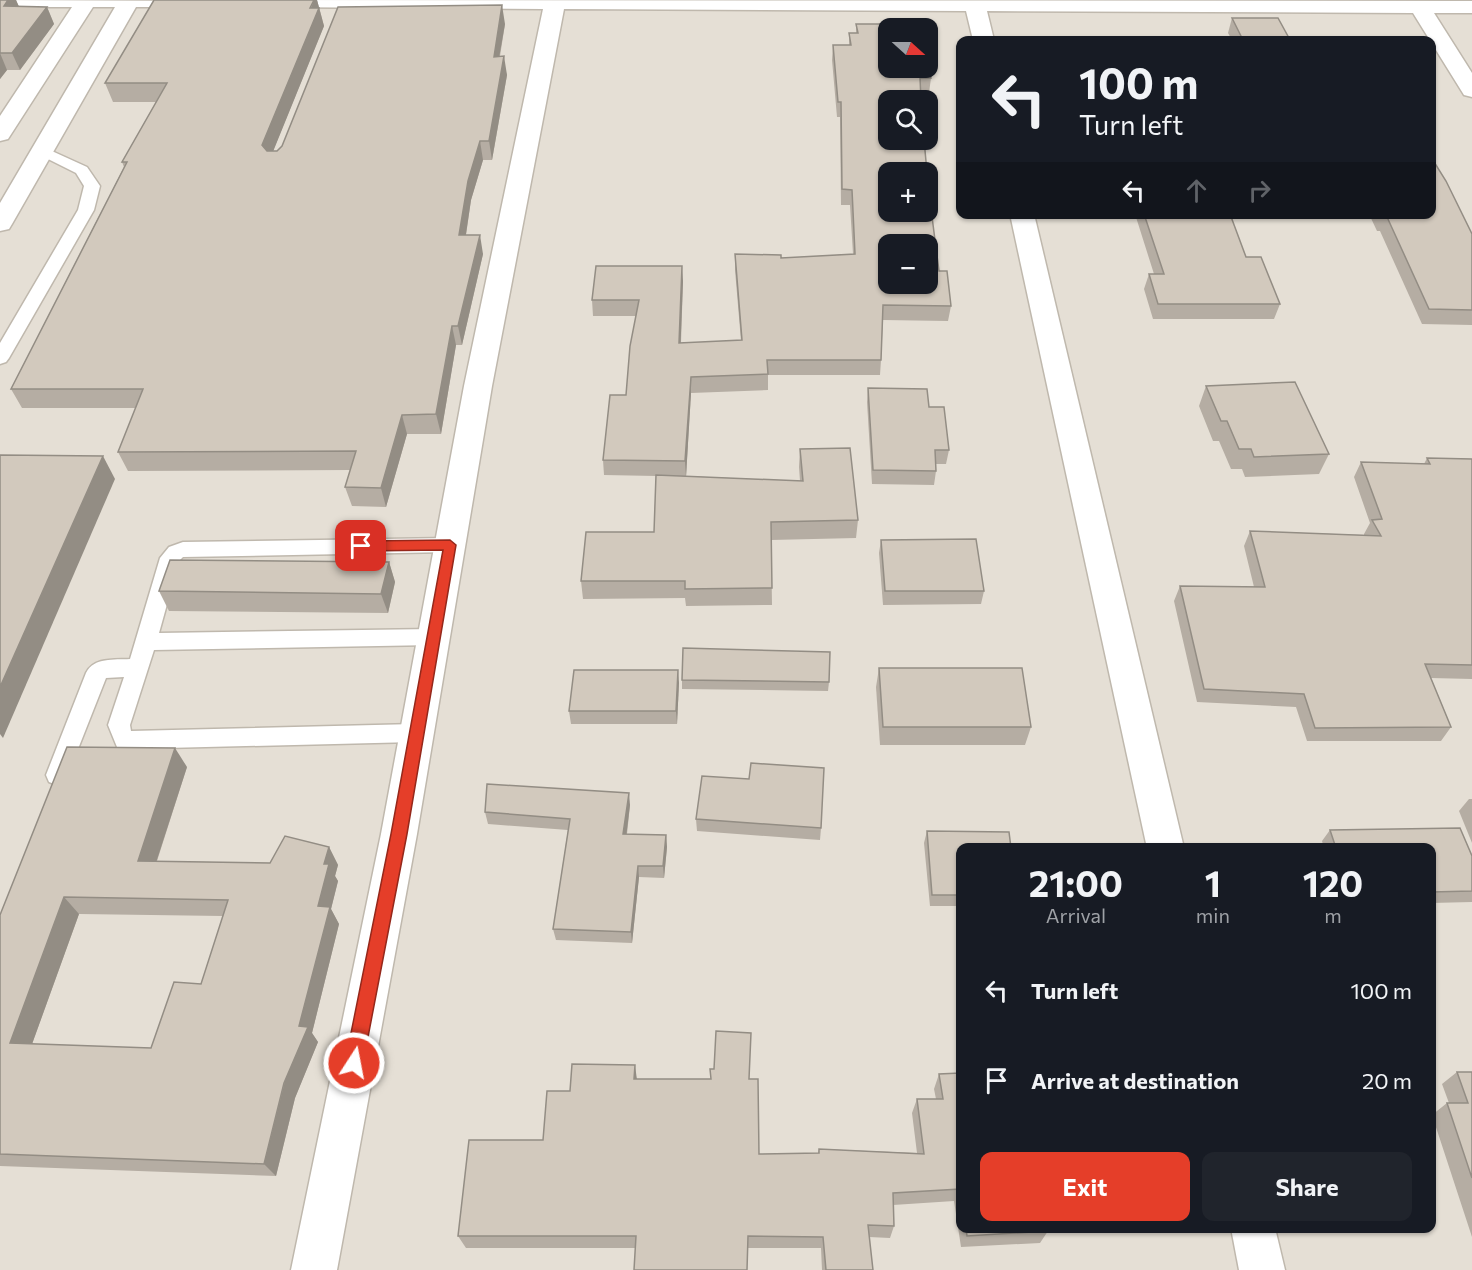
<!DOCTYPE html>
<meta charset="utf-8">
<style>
body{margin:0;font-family:Commissioner,sans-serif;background:#20242c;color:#f1f3f6;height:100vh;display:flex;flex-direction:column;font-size:22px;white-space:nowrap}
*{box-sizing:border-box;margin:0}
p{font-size:20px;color:#9ea1a6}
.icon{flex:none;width:33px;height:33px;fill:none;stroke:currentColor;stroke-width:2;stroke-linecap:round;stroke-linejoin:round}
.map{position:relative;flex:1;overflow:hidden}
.sheet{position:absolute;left:956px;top:843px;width:480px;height:390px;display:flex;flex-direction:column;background:#171b24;border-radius:12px;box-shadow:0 2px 4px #0004}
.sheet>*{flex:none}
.guide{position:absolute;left:956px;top:36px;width:480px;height:183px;border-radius:12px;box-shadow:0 2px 4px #0004;background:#171b24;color:#f1f3f6;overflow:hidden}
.needle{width:39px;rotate:111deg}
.buttons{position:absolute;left:878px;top:18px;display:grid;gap:12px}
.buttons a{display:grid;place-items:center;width:60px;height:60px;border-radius:12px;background:#171b24;box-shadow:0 2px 4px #0004;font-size:30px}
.pin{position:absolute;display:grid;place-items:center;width:51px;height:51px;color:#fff;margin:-26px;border-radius:12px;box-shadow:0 3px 9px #0006}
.me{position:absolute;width:66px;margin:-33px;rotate:11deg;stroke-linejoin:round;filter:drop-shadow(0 0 4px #0008)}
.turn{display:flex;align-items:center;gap:21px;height:126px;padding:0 24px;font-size:27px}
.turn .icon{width:78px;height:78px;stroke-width:2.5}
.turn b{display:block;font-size:42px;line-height:51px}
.lanes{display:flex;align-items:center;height:57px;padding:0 24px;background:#0003;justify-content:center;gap:30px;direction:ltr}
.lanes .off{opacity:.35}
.eta{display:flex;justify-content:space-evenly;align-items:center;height:102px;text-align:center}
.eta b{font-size:36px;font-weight:700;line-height:42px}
.primary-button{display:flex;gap:12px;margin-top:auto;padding:12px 24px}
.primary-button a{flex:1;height:69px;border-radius:12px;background:#e53e29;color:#fff;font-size:24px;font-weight:700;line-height:69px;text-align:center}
.primary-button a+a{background:#20242c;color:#f1f3f6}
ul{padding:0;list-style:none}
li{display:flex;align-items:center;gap:18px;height:90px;padding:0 24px}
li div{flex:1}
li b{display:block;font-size:22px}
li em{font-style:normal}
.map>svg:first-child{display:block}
.residential{fill:#e5dfd5;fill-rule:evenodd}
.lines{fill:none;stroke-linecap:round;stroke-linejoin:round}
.lane-casing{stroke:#bfb8ad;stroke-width:3}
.street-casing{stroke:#bfb8ad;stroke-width:3}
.lane{fill:#fff;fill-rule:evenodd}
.street{fill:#fff;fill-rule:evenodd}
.wall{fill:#b5ada3;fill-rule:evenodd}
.shaded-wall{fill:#938d84}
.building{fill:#d2c9bd;stroke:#938d84;stroke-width:1.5;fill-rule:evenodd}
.route{fill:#e53e29;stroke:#95281b;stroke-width:1.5}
</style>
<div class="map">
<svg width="1472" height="1270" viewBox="0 0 1472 1270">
<rect width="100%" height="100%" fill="#f1eee6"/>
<path class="residential" d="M 0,0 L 1472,0 L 1472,1270 L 0,1270 ZM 888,28 L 927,28 L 927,68 L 888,68 ZM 960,40 L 1431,40 L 1431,214 L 960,214 ZM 888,100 L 927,100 L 927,140 L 888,140 ZM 888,172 L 927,172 L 927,212 L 888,212 ZM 888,244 L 927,244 L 927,284 L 888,284 ZM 960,848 L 1431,848 L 1431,1228 L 960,1228 Z"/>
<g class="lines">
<g class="lane-casing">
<g id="lane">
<path d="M 43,147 L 87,167 L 100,186 L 94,210 L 9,358 L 6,362 L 0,364 L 0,343 L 78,210 L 84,186 L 76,173 L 38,154 L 36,151 L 38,148 Z"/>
<path d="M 450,538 L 457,540 L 460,545 L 457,550 L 450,552 L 183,557 L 179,561 L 159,633 L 434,629 L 441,631 L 445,637 L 441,643 L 434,645 L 154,650 L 130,725 L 131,731 L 415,724 L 423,726 L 426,733 L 423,740 L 415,742 L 125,749 L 117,747 L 108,725 L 124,677 L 106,678 L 65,782 L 57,785 L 49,782 L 46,775 L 86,673 C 94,657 114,660 130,659 L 160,558 L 169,547 L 183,542 Z"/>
</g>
</g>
<g class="street-casing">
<g id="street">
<path d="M 0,0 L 206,1 L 203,5 L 196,7 L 136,7 L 12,224 L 9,229 L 0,231 L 0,203 L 115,7 L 93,7 L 8,139 L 0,141 L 0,116 L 72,7 L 0,7 Z"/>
<path d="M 262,0 L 1472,1 L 1472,13 L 1434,13 L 1472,73 L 1472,97 L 1464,95 L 1413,13 L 987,11 L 994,40 L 973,40 L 966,11 L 564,9 L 492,386 L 417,834 L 337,1270 L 291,1270 L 381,834 L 464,386 L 543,9 L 272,7 L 265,5 Z"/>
<path d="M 1010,214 L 1034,214 L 1184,848 L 1147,848 Z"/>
<path d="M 1231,1228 L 1275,1228 L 1285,1270 L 1239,1270 Z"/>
</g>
</g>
<use href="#lane" class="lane"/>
<use href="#street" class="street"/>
</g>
<g class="wall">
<path d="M 0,0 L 16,0 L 19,7 L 47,7 L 54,24 L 20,70 L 7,70 L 0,79 Z"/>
<path d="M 154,0 L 317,0 L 324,26 L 273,151 L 277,151 L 505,24 L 500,56 L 507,75 L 492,160 L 483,160 L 471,200 L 466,235 L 483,254 L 462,345 L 456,345 L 441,434 L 407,434 L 386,507 L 352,506 L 345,487 L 350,470 L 128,471 L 118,452 L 136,408 L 22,408 L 11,389 L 124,167 L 122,162 L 156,102 L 113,102 L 105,83 Z"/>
<path d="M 1232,18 L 1289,38 L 1347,40 L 1232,40 L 1228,33 Z"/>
<path d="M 856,24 L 931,78 L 929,93 L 921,93 L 928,189 L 939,271 L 951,306 L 948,321 L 883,320 L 881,360 L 880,375 L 768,375 L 768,390 L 691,393 L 686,476 L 800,481 L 799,467 L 800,449 L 858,520 L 856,538 L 771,540 L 772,605 L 686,606 L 685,598 L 583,599 L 581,581 L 654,532 L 656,476 L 604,475 L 603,460 L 626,395 L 636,316 L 593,316 L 592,300 L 683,281 L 681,343 L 741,341 L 735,270 L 735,254 L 781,258 L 853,254 L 850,205 L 841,205 L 840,117 L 837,117 L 832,60 L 833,45 L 849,45 L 849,33 L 856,33 Z"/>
<path d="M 1135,214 L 1230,214 L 1246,257 L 1280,304 L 1274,319 L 1153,319 L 1144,289 L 1149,274 L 1154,274 Z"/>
<path d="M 1369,214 L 1431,214 L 1472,234 L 1472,325 L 1422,324 L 1380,231 L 1377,231 Z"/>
<path d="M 1206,386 L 1329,454 L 1319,474 L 1245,477 L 1242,469 L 1231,469 L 1219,441 L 1213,441 L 1199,406 Z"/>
<path d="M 868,388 L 929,407 L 949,450 L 946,464 L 936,464 L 936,471 L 934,485 L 872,484 L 867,402 Z"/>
<path d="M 1427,458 L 1472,459 L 1472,679 L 1431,678 L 1451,727 L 1441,741 L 1307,741 L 1296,707 L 1197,702 L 1174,601 L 1180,586 L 1254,587 L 1244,546 L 1250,531 L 1364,535 L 1364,534 L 1370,523 L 1354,477 L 1361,462 L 1424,464 Z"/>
<path d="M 881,540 L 984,591 L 981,604 L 883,605 L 879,553 Z"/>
<path d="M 389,562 L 395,582 L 388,613 L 169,611 L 159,591 Z"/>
<path d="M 879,668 L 1031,727 L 1025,745 L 880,745 L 876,687 Z"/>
<path d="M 682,680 L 829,682 L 828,691 L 682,689 Z"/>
<path d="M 679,683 L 677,724 L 571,724 L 569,711 Z"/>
<path d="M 187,767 L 157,861 L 270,863 L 329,847 L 338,865 L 335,876 L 338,881 L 331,909 L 339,924 L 312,1033 L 318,1042 L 295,1098 L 276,1176 L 0,1166 L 0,915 ZM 79,914 L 223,916 L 201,984 L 151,1048 L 32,1044 Z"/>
<path d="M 749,779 L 821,828 L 820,840 L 697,831 L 696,819 Z"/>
<path d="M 1469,799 L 1472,799 L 1472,843 L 1459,811 Z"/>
<path d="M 630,805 L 627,834 L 666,835 L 667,847 L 664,878 L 639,877 L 632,943 L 556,940 L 553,929 L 568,830 L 488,824 L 485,812 Z"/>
<path d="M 1460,828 L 1472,856 L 1472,902 L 1431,903 L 1431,848 L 1324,848 L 1322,841 L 1330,830 Z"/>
<path d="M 927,831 L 960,848 L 960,906 L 930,906 L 924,843 Z"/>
<path d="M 1457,1072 L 1472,1072 L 1472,1237 L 1432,1115 L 1447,1103 L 1449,1103 L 1442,1084 Z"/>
<path d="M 960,1073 L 960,1228 L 1048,1228 L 1048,1231 L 1040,1243 L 961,1247 L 954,1201 L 893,1205 L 894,1226 L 890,1238 L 869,1237 L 873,1270 L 822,1270 L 821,1248 L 466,1248 L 458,1236 L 543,1140 L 570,1091 L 637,1079 L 749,1079 L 759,1154 L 818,1153 L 819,1149 L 917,1153 L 912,1113 L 917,1099 L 936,1099 L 934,1089 L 939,1074 Z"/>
</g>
<g class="shaded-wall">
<path d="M 8,0 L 16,0 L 20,9 L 4,6 Z"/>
<path d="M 314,0 L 317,0 L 324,26 L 268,164 L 262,145 Z"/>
<path d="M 502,5 L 505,24 L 496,75 L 494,57 Z"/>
<path d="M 47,7 L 54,24 L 20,70 L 12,53 Z"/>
<path d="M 0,53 L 7,70 L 0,79 Z"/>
<path d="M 504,56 L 507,75 L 492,160 L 489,141 Z"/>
<path d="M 480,141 L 483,160 L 471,200 L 463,254 L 459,235 L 468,181 Z"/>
<path d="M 480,235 L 483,254 L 462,345 L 458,326 Z"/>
<path d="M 682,266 L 683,281 L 680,358 L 679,343 Z"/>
<path d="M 452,326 L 456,345 L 441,434 L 436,414 Z"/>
<path d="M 691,377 L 691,393 L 686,477 L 685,461 Z"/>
<path d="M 402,415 L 407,434 L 386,507 L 381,488 Z"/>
<path d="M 103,456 L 115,479 L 3,738 L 0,734 L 0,687 Z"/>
<path d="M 389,562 L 395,582 L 388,613 L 381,594 Z"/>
<path d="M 678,670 L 679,683 L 677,724 L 676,711 Z"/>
<path d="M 175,748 L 187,767 L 151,878 L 138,861 Z"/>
<path d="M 629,793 L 630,805 L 625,846 L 623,834 Z"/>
<path d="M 666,835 L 667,847 L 664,878 L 663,866 Z"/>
<path d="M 329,847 L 338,865 L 335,876 L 338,881 L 331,909 L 339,924 L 312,1033 L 318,1042 L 295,1098 L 276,1176 L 264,1164 L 299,1026 L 324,864 Z"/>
<path d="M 638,866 L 639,877 L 632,943 L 631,932 Z"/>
<path d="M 64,897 L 79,914 L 27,1058 L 10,1043 Z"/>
<path d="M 635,1065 L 637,1080 L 634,1079 Z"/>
</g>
<g class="building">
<path d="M 0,0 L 8,0 L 4,6 L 47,7 L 12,53 L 0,53 Z"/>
<path d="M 154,0 L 314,0 L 310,8 L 319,8 L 262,145 L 267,151 L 277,151 L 282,146 L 338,7 L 502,5 L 494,57 L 504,56 L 489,141 L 480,141 L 468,181 L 459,235 L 480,235 L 458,326 L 452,326 L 436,414 L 402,415 L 381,488 L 345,487 L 356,451 L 118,452 L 143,389 L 11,389 L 127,162 L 122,162 L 167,83 L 105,83 Z"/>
<path d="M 1232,18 L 1278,18 L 1289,38 L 1344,37 L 1347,40 L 1243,40 Z"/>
<path d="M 856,24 L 920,24 L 921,28 L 888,28 L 888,68 L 927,68 L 927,59 L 931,78 L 920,78 L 921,100 L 888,100 L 888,140 L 924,140 L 927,172 L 888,172 L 888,212 L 927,212 L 927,178 L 939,271 L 947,271 L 951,306 L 883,305 L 881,360 L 767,360 L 768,374 L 691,377 L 685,461 L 603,460 L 610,395 L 626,395 L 630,346 L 639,300 L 592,300 L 596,266 L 682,266 L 679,343 L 742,340 L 735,254 L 781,255 L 781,258 L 855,254 L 852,190 L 842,189 L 841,102 L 838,102 L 833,45 L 851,45 L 849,33 L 858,33 ZM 888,244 L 927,244 L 927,284 L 888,284 Z"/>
<path d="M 1101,37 L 1164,38 L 1165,40 L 1103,40 Z"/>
<path d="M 1431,157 L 1446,181 L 1472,234 L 1472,310 L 1429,309 L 1387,217 L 1384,217 L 1383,214 L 1431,214 Z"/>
<path d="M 1144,214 L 1230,214 L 1246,257 L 1261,257 L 1280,304 L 1158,304 L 1149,274 L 1164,274 Z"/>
<path d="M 1295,382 L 1329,454 L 1254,457 L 1251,449 L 1239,449 L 1227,421 L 1221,421 L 1206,386 Z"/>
<path d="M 868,388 L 927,389 L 929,407 L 944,407 L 949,450 L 935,450 L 936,471 L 873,470 Z"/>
<path d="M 850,448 L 858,520 L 771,522 L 772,588 L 685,589 L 685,581 L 581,581 L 586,532 L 654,532 L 656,475 L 803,481 L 800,449 Z"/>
<path d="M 0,455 L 103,456 L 0,687 Z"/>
<path d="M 1427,458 L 1472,459 L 1472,665 L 1425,664 L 1451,727 L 1315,728 L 1304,694 L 1204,689 L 1180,586 L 1265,587 L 1250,531 L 1381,536 L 1372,520 L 1382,519 L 1361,462 L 1430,464 Z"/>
<path d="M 976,539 L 984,591 L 885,591 L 881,540 Z"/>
<path d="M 170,560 L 389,562 L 381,594 L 159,591 Z"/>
<path d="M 683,648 L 830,652 L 829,682 L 682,680 Z"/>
<path d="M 879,668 L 1022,668 L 1031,727 L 883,727 Z"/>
<path d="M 574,670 L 678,670 L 676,711 L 569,711 Z"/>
<path d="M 67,747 L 175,748 L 138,861 L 270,863 L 285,836 L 329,847 L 324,864 L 329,864 L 318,906 L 330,907 L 299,1026 L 308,1027 L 284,1083 L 264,1164 L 0,1154 L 0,915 ZM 64,897 L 228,900 L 201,984 L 174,982 L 151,1048 L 10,1043 Z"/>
<path d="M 751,763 L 824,768 L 821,828 L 696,819 L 702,776 L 749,779 Z"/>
<path d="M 487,784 L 629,793 L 623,834 L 666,835 L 663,866 L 638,866 L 631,932 L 553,929 L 570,819 L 485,812 Z"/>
<path d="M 1460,828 L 1472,856 L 1472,891 L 1431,892 L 1431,848 L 1336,848 L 1330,830 Z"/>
<path d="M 927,831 L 1009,832 L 1011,848 L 960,848 L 960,895 L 932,895 Z"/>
<path d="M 716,1031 L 751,1033 L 749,1079 L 758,1079 L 759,1154 L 819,1153 L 819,1149 L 924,1154 L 917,1099 L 943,1099 L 939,1074 L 960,1073 L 960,1189 L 893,1193 L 894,1226 L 868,1225 L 873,1270 L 826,1270 L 823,1237 L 748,1236 L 747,1270 L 634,1270 L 636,1236 L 458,1236 L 469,1140 L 543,1140 L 547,1091 L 570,1091 L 572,1064 L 635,1065 L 634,1079 L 711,1079 L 710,1069 L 714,1069 Z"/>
<path d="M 1457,1072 L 1472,1072 L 1472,1178 L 1447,1103 L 1468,1103 Z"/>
<path d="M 966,1228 L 1048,1228 L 1048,1231 L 967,1236 Z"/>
</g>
<path class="route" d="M 450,540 L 456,545 L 407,834 L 363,1063 L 360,1069 L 354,1072 L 348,1069 L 345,1063 L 391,834 L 443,550 L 361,551 L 354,546 L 361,541 Z"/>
</svg>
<div class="buttons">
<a><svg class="needle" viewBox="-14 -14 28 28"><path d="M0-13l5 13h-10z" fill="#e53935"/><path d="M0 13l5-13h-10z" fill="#9ea1a6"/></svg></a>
<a><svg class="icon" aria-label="search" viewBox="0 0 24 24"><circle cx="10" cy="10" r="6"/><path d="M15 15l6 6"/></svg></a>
<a>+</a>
<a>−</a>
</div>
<div class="pin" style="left:361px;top:546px;background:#d93025"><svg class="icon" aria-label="arrive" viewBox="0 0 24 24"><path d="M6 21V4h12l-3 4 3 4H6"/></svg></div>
<svg class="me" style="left:354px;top:1063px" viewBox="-20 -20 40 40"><circle r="17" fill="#e53e29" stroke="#fff" stroke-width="3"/><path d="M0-11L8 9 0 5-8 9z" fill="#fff"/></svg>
<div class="guide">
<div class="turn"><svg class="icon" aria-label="left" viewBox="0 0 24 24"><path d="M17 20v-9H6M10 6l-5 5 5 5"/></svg><div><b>100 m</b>Turn left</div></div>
<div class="lanes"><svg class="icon" aria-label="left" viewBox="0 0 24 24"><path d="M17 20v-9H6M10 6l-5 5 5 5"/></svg><svg class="icon off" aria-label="ahead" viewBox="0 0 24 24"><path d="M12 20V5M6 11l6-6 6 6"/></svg><svg class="icon off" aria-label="right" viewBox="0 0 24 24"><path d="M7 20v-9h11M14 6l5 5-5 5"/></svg></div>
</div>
<section class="sheet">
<div class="eta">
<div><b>21:00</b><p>Arrival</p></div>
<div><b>1</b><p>min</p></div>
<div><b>120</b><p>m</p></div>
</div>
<ul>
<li><svg class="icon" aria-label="left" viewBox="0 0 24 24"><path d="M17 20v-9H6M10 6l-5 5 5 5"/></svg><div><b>Turn left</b></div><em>100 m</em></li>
<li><svg class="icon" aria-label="arrive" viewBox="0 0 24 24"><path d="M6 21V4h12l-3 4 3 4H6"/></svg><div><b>Arrive at destination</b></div><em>20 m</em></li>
</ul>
<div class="primary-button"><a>Exit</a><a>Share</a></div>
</section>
</div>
